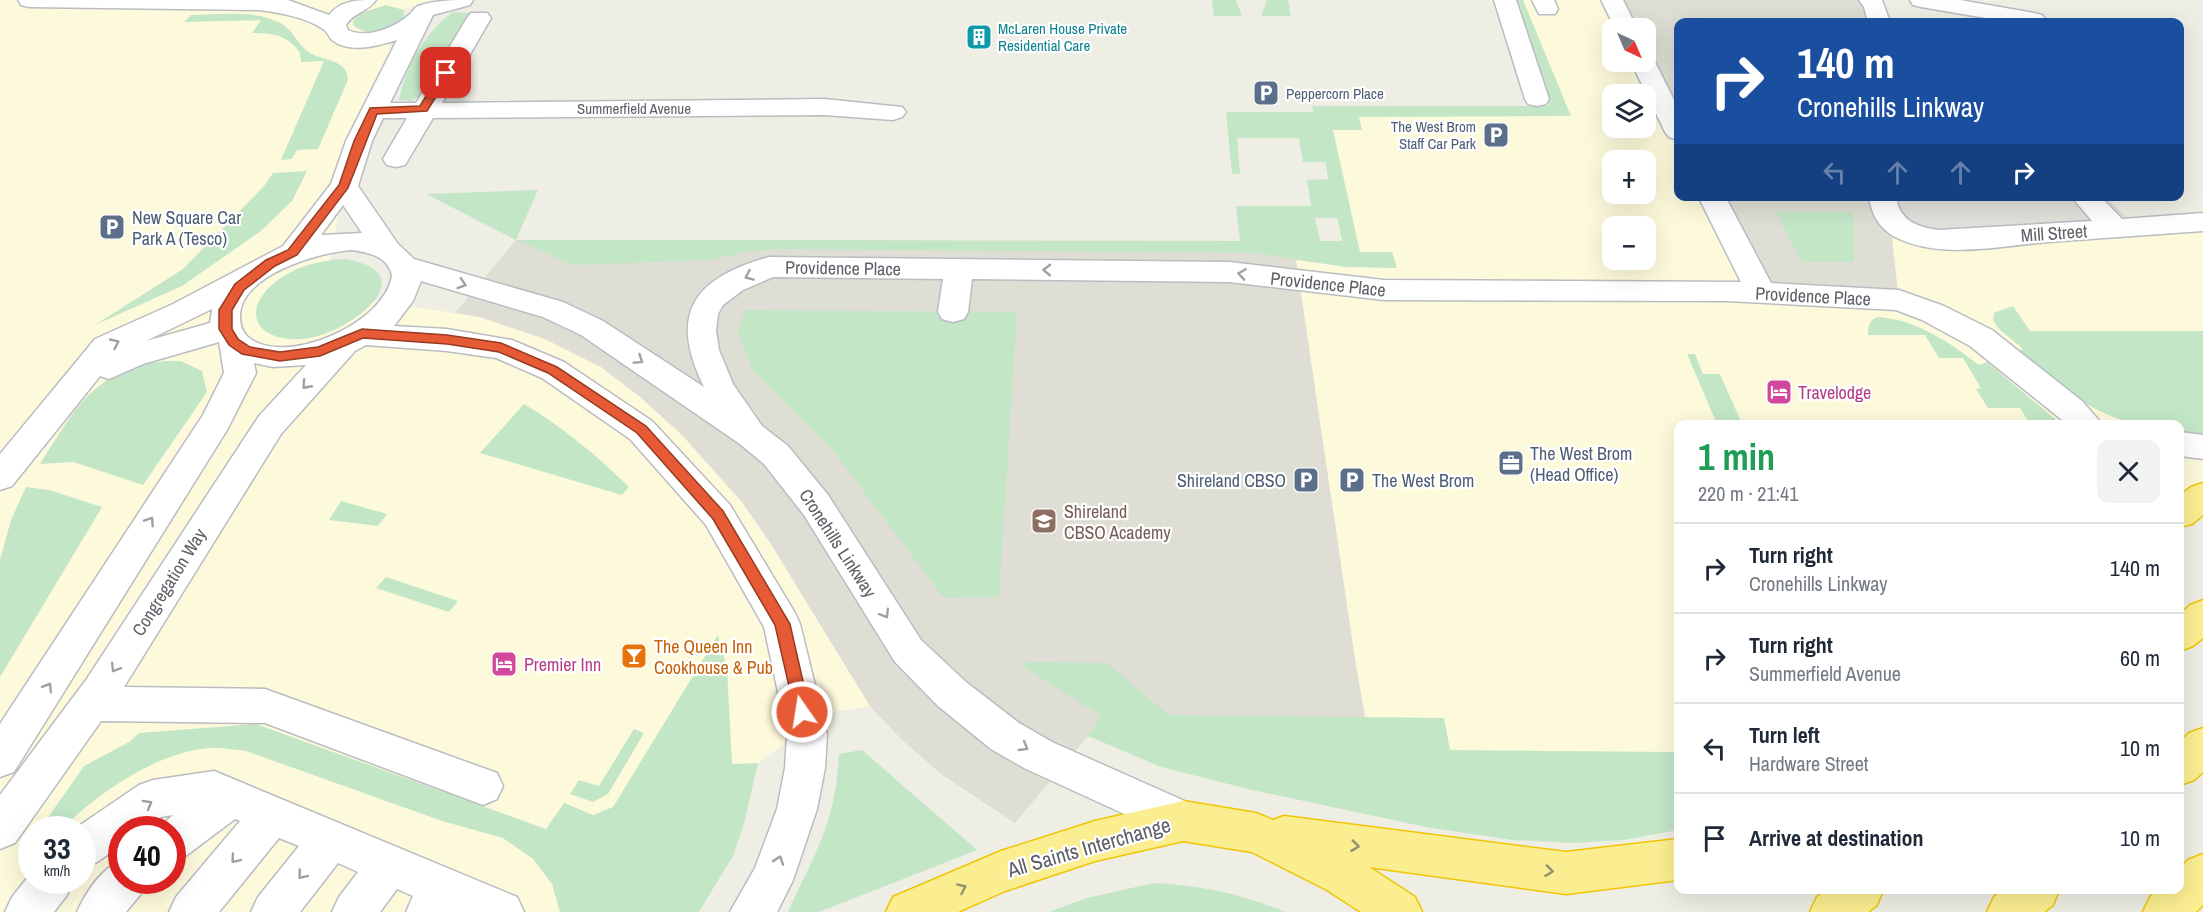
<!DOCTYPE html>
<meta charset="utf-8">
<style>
body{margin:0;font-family:"Archivo Narrow",sans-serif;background:#f2f2f3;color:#1f2937;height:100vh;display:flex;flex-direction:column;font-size:22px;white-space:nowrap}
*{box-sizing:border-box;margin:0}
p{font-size:20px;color:#747a83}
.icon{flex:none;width:33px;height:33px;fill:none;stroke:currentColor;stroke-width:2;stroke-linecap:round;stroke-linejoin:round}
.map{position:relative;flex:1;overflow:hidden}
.drawer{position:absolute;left:1674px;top:420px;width:510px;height:474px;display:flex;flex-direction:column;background:#fff;border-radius:12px;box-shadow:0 6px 24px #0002}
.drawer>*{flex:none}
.banner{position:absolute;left:1674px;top:18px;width:510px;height:183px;border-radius:12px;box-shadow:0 6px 24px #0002;background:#1a4fa0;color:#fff;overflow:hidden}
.needle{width:39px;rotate:136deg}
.buttons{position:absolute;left:1602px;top:18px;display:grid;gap:12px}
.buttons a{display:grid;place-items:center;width:54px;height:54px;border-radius:12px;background:#fff;box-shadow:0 6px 24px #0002;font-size:30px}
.speed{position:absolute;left:18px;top:816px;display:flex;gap:12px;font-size:30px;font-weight:700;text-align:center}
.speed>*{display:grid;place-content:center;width:78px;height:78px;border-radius:50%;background:#fff;box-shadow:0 6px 24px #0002;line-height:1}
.speed small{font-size:15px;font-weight:400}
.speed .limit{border:9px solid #d22;background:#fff;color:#111}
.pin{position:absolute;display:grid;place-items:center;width:51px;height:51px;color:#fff;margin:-26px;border-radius:12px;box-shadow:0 3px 9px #0006}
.me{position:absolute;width:66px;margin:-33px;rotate:347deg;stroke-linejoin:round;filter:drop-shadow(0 0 4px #0008)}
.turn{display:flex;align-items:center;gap:21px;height:126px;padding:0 24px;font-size:27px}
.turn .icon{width:78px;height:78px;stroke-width:2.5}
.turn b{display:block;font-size:42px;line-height:51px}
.lanes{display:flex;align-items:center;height:57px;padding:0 24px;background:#0003;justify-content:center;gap:30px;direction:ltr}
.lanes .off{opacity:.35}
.round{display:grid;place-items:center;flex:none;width:63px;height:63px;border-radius:12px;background:#f2f2f3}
.headline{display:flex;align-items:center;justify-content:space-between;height:102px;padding:0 24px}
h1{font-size:36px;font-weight:700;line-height:45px;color:#1e9e55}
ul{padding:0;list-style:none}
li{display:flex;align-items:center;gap:18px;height:90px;padding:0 24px;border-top:2px solid #e0e1e3}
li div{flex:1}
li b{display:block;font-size:22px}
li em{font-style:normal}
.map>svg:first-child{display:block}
.commercial{fill:#fdfadc;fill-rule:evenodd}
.industrial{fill:#e1e0da}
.education{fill:#dfded4}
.green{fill:#c3e6c7;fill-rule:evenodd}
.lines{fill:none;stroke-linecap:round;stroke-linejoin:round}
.minor-casing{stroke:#babcc1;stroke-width:3}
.highway-casing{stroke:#f0c505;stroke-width:3}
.minor{fill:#fff;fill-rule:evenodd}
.highway{fill:#fbee91;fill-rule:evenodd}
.oneway{stroke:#9ea0a3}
.oneway2{stroke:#949275}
.route{fill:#e65a35;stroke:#963a22;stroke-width:1.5}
.labels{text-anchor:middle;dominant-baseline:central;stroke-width:4.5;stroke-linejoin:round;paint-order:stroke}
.far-culture-label{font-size:15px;fill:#0d838f;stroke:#fff;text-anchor:start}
.far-service-label{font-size:15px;fill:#4e5e75;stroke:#fff;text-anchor:start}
.far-street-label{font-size:15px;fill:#5d6066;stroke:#fff}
.service-label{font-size:18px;fill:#4e5e75;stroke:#fff;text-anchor:start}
.street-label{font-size:18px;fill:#5d6066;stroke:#fff}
.hotel-label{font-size:18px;fill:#b23c85;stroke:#fff;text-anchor:start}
.education-label{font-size:18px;fill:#785e54;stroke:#fff;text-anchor:start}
.food-label{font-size:18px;fill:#c56008;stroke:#fff;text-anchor:start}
.near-street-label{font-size:21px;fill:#5d6066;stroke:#fff}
</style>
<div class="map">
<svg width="2203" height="912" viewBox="0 0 2203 912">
<rect width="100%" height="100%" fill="#efeee5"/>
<g class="commercial">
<path d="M 0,0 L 431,0 L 380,18 L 391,49 L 385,88 L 344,186 L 324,293 L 480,317 L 545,339 L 601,367 L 639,396 L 682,435 L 741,501 L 769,541 L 870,706 L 827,713 L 758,763 L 744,824 L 733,856 L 699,912 L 0,912 ZM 32,830 L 82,830 L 82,880 L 32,880 ZM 122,830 L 172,830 L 172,880 L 122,880 Z"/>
<path d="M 1510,0 L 1612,0 L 1626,28 L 1612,28 L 1612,62 L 1643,62 L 1678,132 L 1678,196 L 1711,197 L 1890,220 L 2203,222 L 2203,496 L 2180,514 L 2180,424 L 1678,424 L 1678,794 L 1381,805 L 1356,666 L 1296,259 L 1347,267 L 1312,106 L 1549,106 ZM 1612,94 L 1646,94 L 1646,128 L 1612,128 ZM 1612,160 L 1646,160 L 1646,194 L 1612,194 ZM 1612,226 L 1646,226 L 1646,260 L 1612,260 Z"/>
</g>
<path class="industrial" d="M 1882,197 L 2106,197 L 2138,228 L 1927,238 Z"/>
<g class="education">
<path d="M 1612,0 L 1870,0 L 1875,6 L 1879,22 L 1678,22 L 1678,132 L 1643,62 L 1646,62 L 1646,28 L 1626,28 Z"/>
<path d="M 1711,197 L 1882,197 L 1890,220 L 1899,300 L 1761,293 Z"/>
<path d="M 516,240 L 1342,241 L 1347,267 L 1296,260 L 1356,666 L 1381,805 L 1088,736 L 1015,823 L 941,774 L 902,740 L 870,706 L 769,541 L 741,501 L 682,435 L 639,396 L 601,367 L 545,339 L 480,317 L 455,313 Z"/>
</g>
<g class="green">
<path d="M 1212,0 L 1236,0 L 1242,16 L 1214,16 Z"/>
<path d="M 1267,0 L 1288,0 L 1291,16 L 1261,16 Z"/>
<path d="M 1510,0 L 1523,0 L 1571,116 L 1359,117 L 1362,130 L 1333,130 L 1360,252 L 1392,252 L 1397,268 L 1347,267 L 1255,253 L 780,249 L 745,252 L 711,260 L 574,265 L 516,240 L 426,194 L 538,190 L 516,240 L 1240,241 L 1236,206 L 1311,206 L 1307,180 L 1328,179 L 1325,162 L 1303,162 L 1299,138 L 1237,138 L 1240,174 L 1232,174 L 1226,112 L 1313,112 L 1312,106 L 1549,106 ZM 1315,218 L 1337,218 L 1342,241 L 1320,241 Z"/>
<path d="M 386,5 L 404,10 L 404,18 C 392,30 367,38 353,25 L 353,21 L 361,13 Z"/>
<path d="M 453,12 L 470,13 L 420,96 L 411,101 L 399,100 C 406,66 425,32 453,12 Z"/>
<path d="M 191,15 C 220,15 256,9 282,24 C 294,31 298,46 310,53 C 325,61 348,60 348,80 L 318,149 L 297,150 L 292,159 L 281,160 L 324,61 L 301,62 L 300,53 C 289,35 271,33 252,33 L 261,20 L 184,22 Z"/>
<path d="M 307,171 L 292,201 L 261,231 L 182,286 L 95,325 L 183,269 L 264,186 L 273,173 Z"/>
<path d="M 1776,212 L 1853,212 L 1854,262 L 1802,262 Z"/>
<path d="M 345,259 C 430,273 347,336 302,339 C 248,342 241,302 284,276 C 303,264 324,260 345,259 Z"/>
<path d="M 2013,306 L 2030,331 L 2203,331 L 2203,435 L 2180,433 L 2180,424 C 2166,424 2151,427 2138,424 C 2093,416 2050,380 2015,352 L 2023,349 L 1999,329 L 1993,320 L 1994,313 Z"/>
<path d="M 745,310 L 1017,312 L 999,597 L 944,598 L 830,447 L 752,369 L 737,332 Z"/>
<path d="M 1878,317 C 1917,320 1949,342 1979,365 L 1987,362 L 2061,424 L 2030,424 L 2020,408 L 1988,408 L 1976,389 L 1981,388 L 1963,358 L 1939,358 L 1925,335 L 1868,335 C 1868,326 1869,320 1878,317 Z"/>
<path d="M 1687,354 L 1695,354 L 1703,374 L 1720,374 L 1742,424 L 1717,424 Z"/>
<path d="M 164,361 L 181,361 L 202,371 L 207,392 L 143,485 L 73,462 L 40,464 C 77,407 91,372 164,361 Z"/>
<path d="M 524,404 C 563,427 596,455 629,487 L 622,495 L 480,453 Z"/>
<path d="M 26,487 L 49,490 L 102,507 L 0,677 L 0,560 L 11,520 Z"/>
<path d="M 341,501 L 387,514 L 378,526 L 329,520 Z"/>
<path d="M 386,577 L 458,601 L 449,612 L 376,588 Z"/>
<path d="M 718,635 L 727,668 L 732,764 L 758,763 L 744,824 L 733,856 L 699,912 L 560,912 L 552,884 L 533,859 L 503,838 L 442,821 L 246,751 C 236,750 225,748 214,748 C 163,748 96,794 62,829 L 40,829 L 84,766 L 129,742 L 139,733 L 256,724 L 546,829 L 564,803 L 593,815 L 613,807 Z"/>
<path d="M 1028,662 L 1107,663 L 1169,715 L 1444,718 L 1450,750 L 1678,752 L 1678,830 L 1624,840 L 1572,843 L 1512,840 L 1426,827 L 1252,790 L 1161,767 L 1088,736 L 1101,716 L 1023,666 Z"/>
<path d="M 634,729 L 644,733 L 608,794 L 593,802 L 570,794 L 579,780 L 599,786 Z"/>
<path d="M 862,750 L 977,850 L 819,912 L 788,912 C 815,853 836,822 839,754 Z"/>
<path d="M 1154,883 C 1200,885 1242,894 1285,912 L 1049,912 L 1087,898 Z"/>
</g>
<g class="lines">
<g class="minor-casing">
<g id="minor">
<path d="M 18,0 L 288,0 L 329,15 C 341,0 357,0 376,0 C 368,12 354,12 346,25 L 348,30 C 367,39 394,28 409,15 C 413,12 414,8 418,6 C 435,0 455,0 473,0 L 470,5 L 433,15 L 390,103 L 416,103 L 467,18 L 471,13 L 487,13 L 491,18 L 442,103 L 824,99 L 902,107 L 906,112 L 902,117 L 893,120 L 824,115 L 433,118 L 405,165 L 396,167 L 387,165 L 383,159 L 407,118 L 383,118 L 372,141 L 358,186 L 398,244 L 414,259 L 563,302 L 603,321 L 704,387 C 668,314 693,278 769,257 L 1229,262 L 1384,280 L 1741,282 L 1698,196 L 1725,196 L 1771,283 L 1899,290 L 1944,306 L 1992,330 L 2082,401 L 2102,424 L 2067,424 L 1970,346 L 1922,320 L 1896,310 L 1727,301 L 1384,300 L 1229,282 L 972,279 L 968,312 L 964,319 L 953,322 L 942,319 L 938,312 L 943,279 L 773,277 L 743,290 L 723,305 L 718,314 L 716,331 L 719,350 L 733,384 L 762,426 L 788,446 L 828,495 L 921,640 L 966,682 L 1019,723 L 1052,742 L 1198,807 L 1204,821 L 1198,835 L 1183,841 L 1024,768 L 991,749 L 938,706 L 895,662 L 804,515 L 764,464 L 740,444 L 581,335 L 543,317 L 421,281 L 413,301 L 394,326 L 447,329 L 512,340 L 564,362 L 652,421 L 730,505 L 795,613 L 800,624 L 827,734 L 825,768 L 817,809 L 793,880 L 777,912 L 730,912 L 755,868 L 777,809 L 785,768 L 787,734 L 764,627 L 706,525 L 630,439 L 542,378 L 496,358 L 447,351 L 366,345 L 355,351 L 281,434 L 124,687 L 265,689 L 497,773 L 503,786 L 497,799 L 483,805 L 265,723 L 101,721 L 15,843 L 0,849 L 0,795 L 86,680 L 259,416 L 306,365 L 273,367 L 254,363 L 256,373 L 227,430 L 14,772 L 0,777 L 0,724 L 203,415 L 224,373 L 219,342 L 143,364 L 109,379 L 100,376 L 12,486 L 0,490 L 0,454 L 95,339 L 173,304 L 283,246 L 331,184 L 346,141 L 397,40 C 377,46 350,54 332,40 C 329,37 327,31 323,29 C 305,17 281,13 260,10 L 29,7 L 21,5 ZM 343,205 L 362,233 L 321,235 ZM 352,250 C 370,253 387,256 392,275 C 386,324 282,369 247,336 C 241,330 240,323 240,315 C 242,274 320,252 352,250 ZM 212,309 L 210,323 L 146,341 Z"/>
<path d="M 1494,0 L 1516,0 L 1549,99 L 1546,104 L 1537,106 L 1528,104 L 1525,99 Z"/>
<path d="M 1532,0 L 1554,0 L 1558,9 L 1555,14 L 1539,14 Z"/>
<path d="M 1601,0 L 1623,0 L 1637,28 L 1615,28 Z"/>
<path d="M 1859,0 L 1882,0 L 1890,22 L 1868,22 L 1864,7 Z"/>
<path d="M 1910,0 L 1960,0 L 2034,13 L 2042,15 L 2046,20 L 2044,22 L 2009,22 L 1921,7 L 1913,5 Z"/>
<path d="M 1646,55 L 1652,57 L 1655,62 L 1678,108 L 1678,140 L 1669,137 L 1665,132 L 1631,62 L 1646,62 Z"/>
<path d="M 1869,196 L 1896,196 C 1899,221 1917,227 1939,230 L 2092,221 L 2071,196 L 2100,196 L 2122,219 L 2203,213 L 2203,231 C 2151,235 2100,238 2048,242 C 2000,246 1940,260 1895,237 C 1879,228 1871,214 1869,196 Z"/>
<path d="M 2180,432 L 2203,435 L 2203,459 L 2180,456 Z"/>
<path d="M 214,771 L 517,897 L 524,912 L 406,912 L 413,896 L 397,889 L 380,912 L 332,912 L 339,897 L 358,872 L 338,863 L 300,912 L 251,912 L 258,897 L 299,846 L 279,838 L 219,912 L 169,912 L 176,897 L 240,821 L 235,819 L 187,855 L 172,861 L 172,830 L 156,830 L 173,815 L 161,817 L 143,830 L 122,830 L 122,845 L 97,862 L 82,868 L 82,830 L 73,830 L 139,785 L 153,780 Z"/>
<path d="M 122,860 L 122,880 L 146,880 L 140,895 L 126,912 L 77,912 C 86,892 101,869 122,860 Z"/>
<path d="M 32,872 L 32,880 L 73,880 L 67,895 L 54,912 L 5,912 L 12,897 Z"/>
</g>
</g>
<g class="highway-casing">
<g id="highway">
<path d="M 2203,483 L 2203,515 L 2192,524 L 2180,527 L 2180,495 L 2191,487 Z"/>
<path d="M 2203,600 L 2203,638 L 2193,646 L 2180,651 L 2180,614 L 2190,605 Z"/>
<path d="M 2203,728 L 2203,772 L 2194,780 L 2180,785 L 2180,742 L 2189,733 Z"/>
<path d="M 1183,801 L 1256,813 L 1273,820 L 1284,816 L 1566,852 L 1678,839 L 1678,880 L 1566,894 L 1369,867 L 1415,897 L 1422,912 L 1361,912 L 1327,890 L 1252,852 L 1183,841 L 1095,861 L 1005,891 L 958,912 L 886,912 L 893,897 L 1001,851 L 1095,821 Z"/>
<path d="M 2203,854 L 2203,905 L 2196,912 L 2143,912 L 2150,897 L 2157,890 L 2180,890 L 2180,868 L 2188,860 Z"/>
<path d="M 1827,890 L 1883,890 L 1877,905 L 1868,912 L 1810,912 L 1817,897 Z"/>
<path d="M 2003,890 L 2059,890 L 2053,905 L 2044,912 L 1987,912 L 1994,897 Z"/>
</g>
</g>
<use href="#minor" class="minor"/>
<use href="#highway" class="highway"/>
</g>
<defs><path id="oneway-chevron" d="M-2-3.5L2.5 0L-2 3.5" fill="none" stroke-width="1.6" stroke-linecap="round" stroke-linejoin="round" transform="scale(1.5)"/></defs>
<g class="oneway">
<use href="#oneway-chevron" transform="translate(1047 270) rotate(-179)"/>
<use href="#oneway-chevron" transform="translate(1242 274) rotate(-172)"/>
<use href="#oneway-chevron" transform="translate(749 276) rotate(156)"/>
<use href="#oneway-chevron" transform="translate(462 284) rotate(18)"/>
<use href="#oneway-chevron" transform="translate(115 343) rotate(-25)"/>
<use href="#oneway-chevron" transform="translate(639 360) rotate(34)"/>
<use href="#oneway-chevron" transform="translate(306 385) rotate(132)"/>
<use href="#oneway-chevron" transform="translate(150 521) rotate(-57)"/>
<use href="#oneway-chevron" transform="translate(885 614) rotate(58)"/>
<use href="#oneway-chevron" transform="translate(115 668) rotate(122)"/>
<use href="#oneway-chevron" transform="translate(48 687) rotate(-58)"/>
<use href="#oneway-chevron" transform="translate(1024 747) rotate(30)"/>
<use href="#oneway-chevron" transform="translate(148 804) rotate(-30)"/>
<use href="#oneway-chevron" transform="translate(235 859) rotate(130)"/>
<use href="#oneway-chevron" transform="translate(779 860) rotate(-71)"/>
<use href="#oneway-chevron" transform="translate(302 875) rotate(128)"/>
</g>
<g class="oneway2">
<use href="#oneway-chevron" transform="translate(1355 846) rotate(7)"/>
<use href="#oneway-chevron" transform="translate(1549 871) rotate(7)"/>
<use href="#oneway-chevron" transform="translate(962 888) rotate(-24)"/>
</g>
<path class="route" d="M 442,70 L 451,73 L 427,111 L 377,114 L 348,188 L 297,255 L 275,266 L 244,290 L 232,310 L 232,329 L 238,339 L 250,347 L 280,352 L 318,347 L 362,329 L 447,335 L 501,343 L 557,367 L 646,426 L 723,511 L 790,624 L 810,712 L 808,717 L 802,719 L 796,717 L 775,625 L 713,519 L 637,433 L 548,373 L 499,352 L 447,344 L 363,338 L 320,356 L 280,361 L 242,354 L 229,345 L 219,329 L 219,310 L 235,284 L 266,260 L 288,250 L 339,185 L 354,141 L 370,108 L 420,106 Z"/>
<defs>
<g id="building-square" transform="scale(1.35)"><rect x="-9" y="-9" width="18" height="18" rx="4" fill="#0f9aa8" stroke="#fff"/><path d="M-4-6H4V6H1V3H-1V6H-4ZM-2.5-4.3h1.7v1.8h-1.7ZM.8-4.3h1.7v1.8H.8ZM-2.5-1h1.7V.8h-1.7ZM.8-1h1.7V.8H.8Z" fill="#fff"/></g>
<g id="parking-square" transform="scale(1.35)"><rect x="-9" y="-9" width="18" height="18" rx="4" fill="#5c6f8a" stroke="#fff"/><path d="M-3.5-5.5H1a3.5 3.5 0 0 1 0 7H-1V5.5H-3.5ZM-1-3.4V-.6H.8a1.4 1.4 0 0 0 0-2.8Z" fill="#fff"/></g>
<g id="hotel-square" transform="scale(1.35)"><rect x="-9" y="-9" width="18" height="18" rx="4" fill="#d1479c" stroke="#fff"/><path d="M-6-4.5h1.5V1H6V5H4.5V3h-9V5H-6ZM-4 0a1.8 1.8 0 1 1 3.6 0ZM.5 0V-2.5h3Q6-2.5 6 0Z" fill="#fff"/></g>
<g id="office-square" transform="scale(1.35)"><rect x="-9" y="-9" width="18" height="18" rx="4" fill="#5c6f8a" stroke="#fff"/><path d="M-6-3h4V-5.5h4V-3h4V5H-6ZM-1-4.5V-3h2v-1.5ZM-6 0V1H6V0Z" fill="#fff"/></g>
<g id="school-square" transform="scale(1.35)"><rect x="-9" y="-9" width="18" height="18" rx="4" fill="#8d6e63" stroke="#fff"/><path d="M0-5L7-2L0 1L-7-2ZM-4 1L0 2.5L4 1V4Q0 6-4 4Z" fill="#fff"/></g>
<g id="bar-square" transform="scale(1.35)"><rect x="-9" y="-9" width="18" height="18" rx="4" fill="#e8710a" stroke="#fff"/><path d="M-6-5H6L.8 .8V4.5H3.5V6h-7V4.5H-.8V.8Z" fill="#fff"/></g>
</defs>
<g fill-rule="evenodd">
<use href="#building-square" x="979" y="37"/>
<use href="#parking-square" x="1266" y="93"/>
<use href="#parking-square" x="1496" y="135"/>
<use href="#parking-square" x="112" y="227"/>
<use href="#hotel-square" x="1779" y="392"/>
<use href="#office-square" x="1511" y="463"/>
<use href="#parking-square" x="1306" y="480"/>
<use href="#parking-square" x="1352" y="480"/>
<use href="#school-square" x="1044" y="521"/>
<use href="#bar-square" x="634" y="656"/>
<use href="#hotel-square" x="504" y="664"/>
</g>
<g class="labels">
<g class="far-culture-label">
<text x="998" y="28">McLaren House Private<tspan x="998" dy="17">Residential Care</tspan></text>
</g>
<g class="far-service-label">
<text x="1286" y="93">Peppercorn Place</text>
<text x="1476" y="126" text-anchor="end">The West Brom<tspan x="1476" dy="17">Staff Car Park</tspan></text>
</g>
<g class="far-street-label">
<text x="634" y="108">Summerfield Avenue</text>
</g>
<g class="service-label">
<text x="132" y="217">New Square Car<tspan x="132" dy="21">Park A (Tesco)</tspan></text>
<text x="1530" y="453">The West Brom<tspan x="1530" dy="21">(Head Office)</tspan></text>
<text x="1286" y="480" text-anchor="end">Shireland CBSO</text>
<text x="1372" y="480">The West Brom</text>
</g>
<g class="street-label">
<text transform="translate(2054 233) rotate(-4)">Mill Street</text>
<text transform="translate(843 268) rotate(1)">Providence Place</text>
<text transform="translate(1328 284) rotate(6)">Providence Place</text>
<text transform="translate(1813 296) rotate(3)">Providence Place</text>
<text transform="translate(838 543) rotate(57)">Cronehills Linkway</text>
<text transform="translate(169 582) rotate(-58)">Congregation Way</text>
</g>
<g class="hotel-label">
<text x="1798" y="392">Travelodge</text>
<text x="524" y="664">Premier Inn</text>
</g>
<g class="education-label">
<text x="1064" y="511">Shireland<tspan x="1064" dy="21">CBSO Academy</tspan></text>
</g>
<g class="food-label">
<text x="654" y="646">The Queen Inn<tspan x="654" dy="21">Cookhouse &amp; Pub</tspan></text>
</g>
<g class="near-street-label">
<text transform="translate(1089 847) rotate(-16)">All Saints Interchange</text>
</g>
</g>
</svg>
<div class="buttons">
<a><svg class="needle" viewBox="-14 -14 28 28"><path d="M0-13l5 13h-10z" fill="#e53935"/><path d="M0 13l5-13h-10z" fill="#747a83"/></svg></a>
<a><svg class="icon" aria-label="layers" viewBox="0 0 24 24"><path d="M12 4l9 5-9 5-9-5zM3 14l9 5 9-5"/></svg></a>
<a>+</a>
<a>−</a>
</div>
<div class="speed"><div>33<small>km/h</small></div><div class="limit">40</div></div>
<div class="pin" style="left:446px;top:73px;background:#d93025"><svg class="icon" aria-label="arrive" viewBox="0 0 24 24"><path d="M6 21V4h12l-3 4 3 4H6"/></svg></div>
<svg class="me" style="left:802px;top:712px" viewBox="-20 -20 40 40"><circle r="17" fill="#e65a35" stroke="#fff" stroke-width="3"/><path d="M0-11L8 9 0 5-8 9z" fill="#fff"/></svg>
<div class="banner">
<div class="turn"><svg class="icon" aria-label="right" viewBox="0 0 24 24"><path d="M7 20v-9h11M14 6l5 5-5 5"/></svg><div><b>140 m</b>Cronehills Linkway</div></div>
<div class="lanes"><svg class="icon off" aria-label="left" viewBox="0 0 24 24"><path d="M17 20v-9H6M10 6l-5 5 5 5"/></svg><svg class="icon off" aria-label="ahead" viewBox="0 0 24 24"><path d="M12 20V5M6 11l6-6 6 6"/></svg><svg class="icon off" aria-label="ahead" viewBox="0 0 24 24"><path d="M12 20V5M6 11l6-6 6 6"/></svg><svg class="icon" aria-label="right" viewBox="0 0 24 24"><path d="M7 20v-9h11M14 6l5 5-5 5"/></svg></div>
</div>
<section class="drawer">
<div class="headline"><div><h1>1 min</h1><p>220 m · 21:41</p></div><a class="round"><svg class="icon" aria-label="close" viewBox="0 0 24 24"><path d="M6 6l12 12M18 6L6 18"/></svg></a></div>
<ul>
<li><svg class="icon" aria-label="right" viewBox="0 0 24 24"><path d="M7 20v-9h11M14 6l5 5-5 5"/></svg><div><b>Turn right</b><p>Cronehills Linkway</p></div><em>140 m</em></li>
<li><svg class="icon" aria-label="right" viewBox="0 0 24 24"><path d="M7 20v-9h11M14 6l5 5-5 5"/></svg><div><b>Turn right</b><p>Summerfield Avenue</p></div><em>60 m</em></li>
<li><svg class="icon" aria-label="left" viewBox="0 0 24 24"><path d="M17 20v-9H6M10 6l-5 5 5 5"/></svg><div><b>Turn left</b><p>Hardware Street</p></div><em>10 m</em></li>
<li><svg class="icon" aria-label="arrive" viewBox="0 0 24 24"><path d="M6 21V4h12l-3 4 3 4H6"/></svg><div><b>Arrive at destination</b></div><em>10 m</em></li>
</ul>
</section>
</div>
